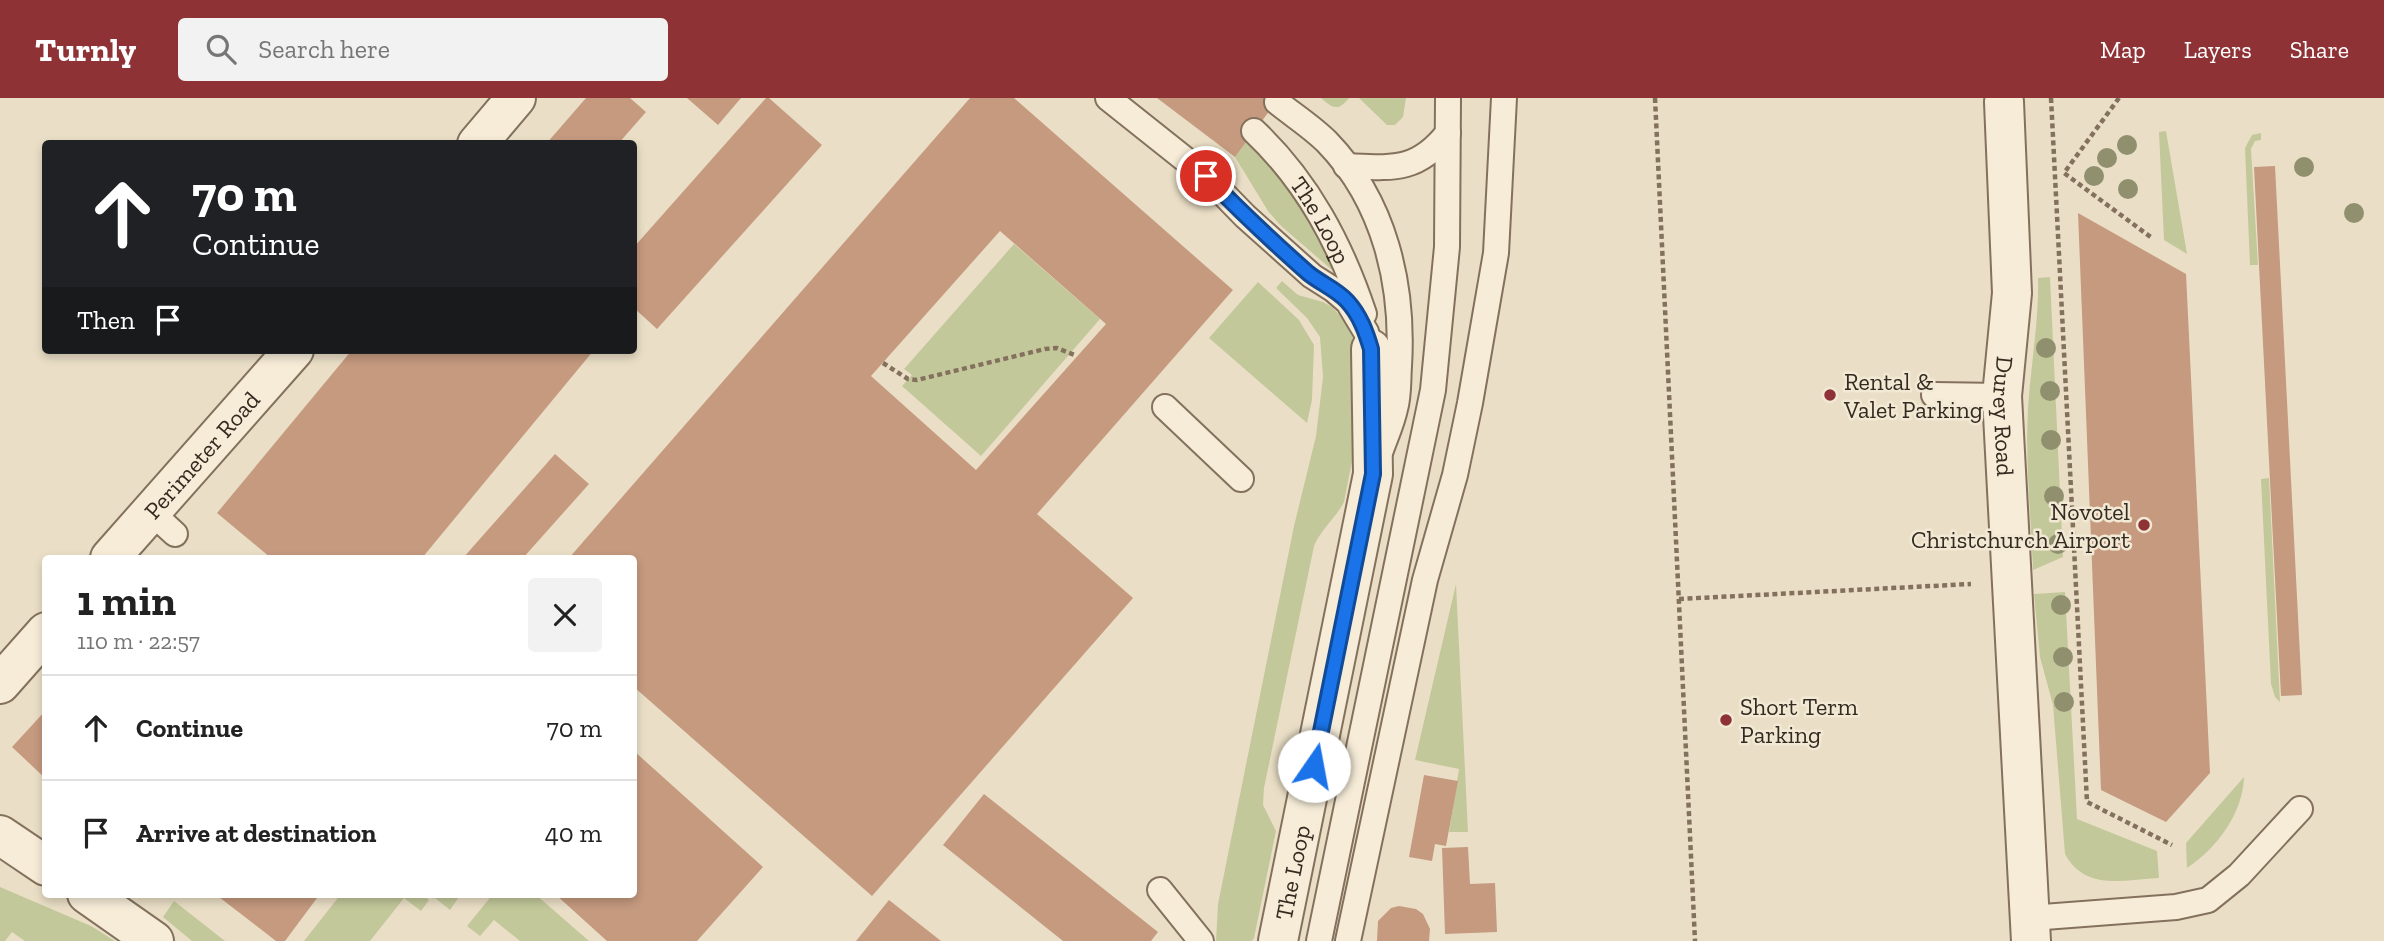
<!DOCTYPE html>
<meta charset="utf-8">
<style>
body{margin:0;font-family:"Zilla Slab",serif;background:#f2f2f2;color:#222;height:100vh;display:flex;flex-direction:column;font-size:26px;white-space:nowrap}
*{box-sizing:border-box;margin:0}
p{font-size:23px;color:#767676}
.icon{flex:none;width:38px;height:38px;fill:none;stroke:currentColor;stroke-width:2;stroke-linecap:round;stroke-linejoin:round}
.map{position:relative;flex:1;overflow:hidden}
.drawer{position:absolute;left:42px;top:457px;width:595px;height:343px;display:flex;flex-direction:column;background:#fff;border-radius:7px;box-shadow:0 4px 10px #0003}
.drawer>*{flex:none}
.banner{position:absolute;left:42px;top:42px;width:595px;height:214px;border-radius:7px;box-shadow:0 4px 10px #0003;background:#202124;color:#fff;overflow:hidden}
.pin{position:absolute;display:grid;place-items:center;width:60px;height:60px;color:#fff;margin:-30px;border:4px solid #fff;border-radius:50%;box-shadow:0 2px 7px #0007}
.me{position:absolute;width:77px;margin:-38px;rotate:12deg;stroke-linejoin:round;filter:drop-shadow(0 0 5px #0008)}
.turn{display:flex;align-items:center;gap:24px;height:147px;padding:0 35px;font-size:32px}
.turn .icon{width:91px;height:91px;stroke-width:2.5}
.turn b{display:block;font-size:49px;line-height:60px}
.then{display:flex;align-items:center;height:66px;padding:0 35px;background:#0003;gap:14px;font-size:26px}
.round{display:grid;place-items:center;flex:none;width:74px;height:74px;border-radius:7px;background:#f2f2f2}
.headline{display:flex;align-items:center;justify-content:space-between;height:119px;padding:0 35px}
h1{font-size:42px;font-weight:800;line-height:52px}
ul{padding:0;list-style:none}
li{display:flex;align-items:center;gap:21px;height:105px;padding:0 35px;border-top:2px solid #e0e0e0}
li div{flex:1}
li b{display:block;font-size:26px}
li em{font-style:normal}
header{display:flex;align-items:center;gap:42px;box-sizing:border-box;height:98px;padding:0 35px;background:#8e3235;color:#fff}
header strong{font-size:33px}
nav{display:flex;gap:38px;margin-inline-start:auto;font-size:24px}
.search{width:490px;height:63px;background:#f2f2f2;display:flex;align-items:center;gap:18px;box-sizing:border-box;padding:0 24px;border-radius:7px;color:#767676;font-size:26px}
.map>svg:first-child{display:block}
.green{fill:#c3c89b}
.building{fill:#c59a7f;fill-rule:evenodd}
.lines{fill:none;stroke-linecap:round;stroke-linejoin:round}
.lane-casing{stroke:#84715d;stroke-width:28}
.street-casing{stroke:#84715d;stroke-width:42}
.path{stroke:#84715d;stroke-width:4.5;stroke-dasharray:5 3.5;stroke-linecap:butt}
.lane{stroke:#f6ecd8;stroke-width:24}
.street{stroke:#f6ecd8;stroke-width:38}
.tree{fill:#90906f}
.route-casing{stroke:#114b97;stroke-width:18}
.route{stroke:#1a73e8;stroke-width:12}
.poi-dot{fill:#8e3235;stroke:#f2e9d5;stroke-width:2.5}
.labels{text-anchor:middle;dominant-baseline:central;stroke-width:5;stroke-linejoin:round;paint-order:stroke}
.street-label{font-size:24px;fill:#352a20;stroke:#f2e9d5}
.poi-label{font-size:24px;fill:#352a20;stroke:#f2e9d5;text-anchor:start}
</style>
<header>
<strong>Turnly</strong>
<div class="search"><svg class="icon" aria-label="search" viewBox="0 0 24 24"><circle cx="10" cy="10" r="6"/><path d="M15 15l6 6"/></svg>Search here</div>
<nav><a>Map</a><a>Layers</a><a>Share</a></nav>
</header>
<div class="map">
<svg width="2384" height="843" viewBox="0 0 2384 843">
<rect width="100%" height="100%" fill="#eadfc6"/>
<g class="green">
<path d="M 1321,0 L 1349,0 C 1339,13 1333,11 1321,0 Z"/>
<path d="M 1359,0 L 1406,0 L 1403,19 L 1395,27 L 1387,27 Z"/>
<path d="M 2166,33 L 2187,156 L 2164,142 L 2159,34 Z"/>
<path d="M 2261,35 L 2261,42 L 2255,43 L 2251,51 L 2258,167 L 2250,167 L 2245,50 L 2252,37 Z"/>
<path d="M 1247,43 C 1285,83 1311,120 1334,170 L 1332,172 L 1280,127 L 1268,113 L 1235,59 Z"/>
<path d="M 1014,146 L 1100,221 L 981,358 L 902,288 L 912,277 L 904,271 Z"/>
<path d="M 2050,179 L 2063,459 L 2033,472 C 2031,418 2025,364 2028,310 C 2031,266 2039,223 2038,180 Z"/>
<path d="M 1282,183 L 1298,197 L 1323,204 L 1332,209 L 1343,221 L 1355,244 L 1356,343 L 1344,404 C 1336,420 1321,431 1314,448 L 1264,690 L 1263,707 L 1276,733 L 1254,840 L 1252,843 L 1216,843 L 1218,806 L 1294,428 L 1316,338 L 1323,279 L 1320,239 L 1307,220 L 1276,190 Z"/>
<path d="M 1258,184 L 1299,222 L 1314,247 L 1312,302 L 1307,325 L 1209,240 Z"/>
<path d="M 2269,380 L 2280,604 L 2275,599 L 2271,586 L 2261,381 Z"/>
<path d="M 1456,486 L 1468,734 L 1449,734 L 1459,671 L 1415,662 Z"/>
<path d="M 2065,494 L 2077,721 L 2157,753 L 2159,780 C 2123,782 2085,793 2065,756 L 2053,607 L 2040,559 L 2034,496 Z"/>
<path d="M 2244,679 C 2243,715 2217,750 2187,770 L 2186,745 Z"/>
<path d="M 0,789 L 91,828 L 115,843 L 25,843 L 12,834 L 5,843 L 0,843 Z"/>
<path d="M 341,796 L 421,796 L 429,802 L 421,813 L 404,800 L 370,843 L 304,843 Z"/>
<path d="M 430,796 L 461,796 L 450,812 Z"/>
<path d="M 493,796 L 535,796 L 589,843 L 520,843 L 494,822 L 480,838 L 467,828 Z"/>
<path d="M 174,803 L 225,843 L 192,843 L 163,819 Z"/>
</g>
<g class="building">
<path d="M 586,0 L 630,0 L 646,14 L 618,46 L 546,46 Z"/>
<path d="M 687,0 L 741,0 L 718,27 Z"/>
<path d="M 766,0 L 769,0 L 822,47 L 657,231 L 634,210 L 634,149 Z"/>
<path d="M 970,0 L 1014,0 L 1233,192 L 1037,416 L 1133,500 L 872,798 L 634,589 L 634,460 L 569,460 ZM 1000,133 L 1106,226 L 976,372 L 871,278 Z"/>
<path d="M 1157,0 L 1279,0 L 1235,59 Z"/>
<path d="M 2275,68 L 2302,597 L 2281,598 L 2254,69 Z"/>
<path d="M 2078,115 L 2186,176 L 2210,675 L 2166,724 L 2101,692 Z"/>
<path d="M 352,252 L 594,252 L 422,460 L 271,460 L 217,415 Z"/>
<path d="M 555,356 L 589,386 L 523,460 L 463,460 Z"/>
<path d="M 46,612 L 46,681 L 12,649 Z"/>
<path d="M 634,653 L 763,769 L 697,843 L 607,843 L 555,796 L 634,796 Z"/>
<path d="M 1424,677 L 1458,683 L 1446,748 L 1435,746 L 1432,763 L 1409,759 Z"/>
<path d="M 984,696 L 1158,834 L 1151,843 L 1063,843 L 943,747 Z"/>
<path d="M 1468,749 L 1470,786 L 1495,785 L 1497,834 L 1445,836 L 1442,750 Z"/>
<path d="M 215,796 L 320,796 L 285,843 L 276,843 Z"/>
<path d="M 889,802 L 941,843 L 856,843 Z"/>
<path d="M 1399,808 L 1416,811 L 1423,816 L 1430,831 L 1429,843 L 1377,843 L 1378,823 L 1391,810 Z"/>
</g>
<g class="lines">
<g class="lane-casing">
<g id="lane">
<path d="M 1108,0 L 1206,78 L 1245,118 L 1312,178 L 1334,192 L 1348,204 L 1366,234 L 1371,251"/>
<path d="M 1277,4 C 1293,17 1312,29 1327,44 C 1385,104 1404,187 1399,268 C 1398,282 1399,298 1395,311 C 1392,325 1386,338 1381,352"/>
<path id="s1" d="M 1254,33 C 1308,84 1341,147 1364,216"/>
<path d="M 1346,68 C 1393,70 1417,74 1448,35"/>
<path d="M 1934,297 L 2002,298"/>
<path d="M 1165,309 L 1241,381"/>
<path d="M 151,414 L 175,436"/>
<path d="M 1160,792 L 1201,843"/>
<path d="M 2030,820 L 2176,809 L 2208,802 L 2239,777 L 2300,711"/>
<path d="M 1319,843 L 1433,292 L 1447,149 L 1448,0"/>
<path d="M 1348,843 L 1425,482 L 1455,377 L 1470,305 L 1496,155 L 1504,0"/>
</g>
</g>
<g class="street-casing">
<g id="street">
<path id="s2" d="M 2004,4 L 2012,195 L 2002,298 L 2031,843"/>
<path d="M 477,46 L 516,0"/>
<path id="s3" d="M 110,460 L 294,252"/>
<path d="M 0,586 L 46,534"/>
<path d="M 0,737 L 46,768"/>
<path d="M 87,796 L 154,843"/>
<path id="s4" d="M 1278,843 L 1373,376 L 1371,251"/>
</g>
</g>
<g class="path">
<path d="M 1655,0 L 1695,843"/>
<path d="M 2051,0 L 2087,704 L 2172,747"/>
<path d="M 2119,0 L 2064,75 L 2152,140"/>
<path d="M 883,265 L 908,281 L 917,282 L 1045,251 L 1057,250 L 1077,258"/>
<path d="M 1679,501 L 1971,486"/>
</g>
<use href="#lane" class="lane"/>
<use href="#street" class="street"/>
</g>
<g class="tree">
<circle cx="2127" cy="47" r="10"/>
<circle cx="2107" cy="60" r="10"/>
<circle cx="2304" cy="69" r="10"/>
<circle cx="2094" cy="78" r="10"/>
<circle cx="2128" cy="91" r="10"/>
<circle cx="2354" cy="115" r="10"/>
<circle cx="2046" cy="250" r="10"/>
<circle cx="2050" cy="293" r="10"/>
<circle cx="2051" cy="342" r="10"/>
<circle cx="2054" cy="398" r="10"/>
<circle cx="2058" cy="446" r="10"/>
<circle cx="2061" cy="507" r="10"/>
<circle cx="2063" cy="559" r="10"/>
<circle cx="2064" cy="604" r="10"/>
</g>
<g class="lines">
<g class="route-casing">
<path id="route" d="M 1206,78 C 1239,112 1273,144 1308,175 C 1320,185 1336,191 1347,203 C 1360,217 1366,234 1371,251 L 1373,376 L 1314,668"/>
</g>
<use href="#route" class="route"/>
</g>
<g class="poi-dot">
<circle cx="1830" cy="297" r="7"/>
<circle cx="2144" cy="427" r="7"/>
<circle cx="1726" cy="622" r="7"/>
</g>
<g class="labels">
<g class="street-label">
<text stroke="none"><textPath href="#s1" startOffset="112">The Loop</textPath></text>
<text stroke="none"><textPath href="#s2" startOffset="315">Durey Road</textPath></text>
<text stroke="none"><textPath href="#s3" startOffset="138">Perimeter Road</textPath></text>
<text stroke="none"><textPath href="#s4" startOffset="70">The Loop</textPath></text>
</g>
<g class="poi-label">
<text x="1844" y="283">Rental &amp;<tspan x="1844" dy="28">Valet Parking</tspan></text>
<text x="2130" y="413" text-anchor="end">Novotel<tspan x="2130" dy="28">Christchurch Airport</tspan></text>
<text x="1740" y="608">Short Term<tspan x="1740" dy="28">Parking</tspan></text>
</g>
</g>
</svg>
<div class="pin" style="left:1206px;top:78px;background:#d93025"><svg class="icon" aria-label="arrive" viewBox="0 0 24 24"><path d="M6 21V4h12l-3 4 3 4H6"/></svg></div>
<svg class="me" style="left:1314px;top:668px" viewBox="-20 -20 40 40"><circle r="19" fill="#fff"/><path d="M0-13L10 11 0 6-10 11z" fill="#1a73e8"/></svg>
<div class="banner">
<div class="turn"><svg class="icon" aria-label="ahead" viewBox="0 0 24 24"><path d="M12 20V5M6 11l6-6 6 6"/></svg><div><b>70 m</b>Continue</div></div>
<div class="then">Then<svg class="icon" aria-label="arrive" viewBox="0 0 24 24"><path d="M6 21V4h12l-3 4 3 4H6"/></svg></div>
</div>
<section class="drawer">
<div class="headline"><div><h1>1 min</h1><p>110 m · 22:57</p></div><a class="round"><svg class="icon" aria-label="close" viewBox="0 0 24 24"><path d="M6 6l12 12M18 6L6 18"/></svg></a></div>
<ul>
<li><svg class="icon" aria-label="ahead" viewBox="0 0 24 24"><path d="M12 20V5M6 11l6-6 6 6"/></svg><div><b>Continue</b></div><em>70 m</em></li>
<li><svg class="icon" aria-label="arrive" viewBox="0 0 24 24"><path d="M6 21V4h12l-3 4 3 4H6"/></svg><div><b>Arrive at destination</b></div><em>40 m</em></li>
</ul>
</section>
</div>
